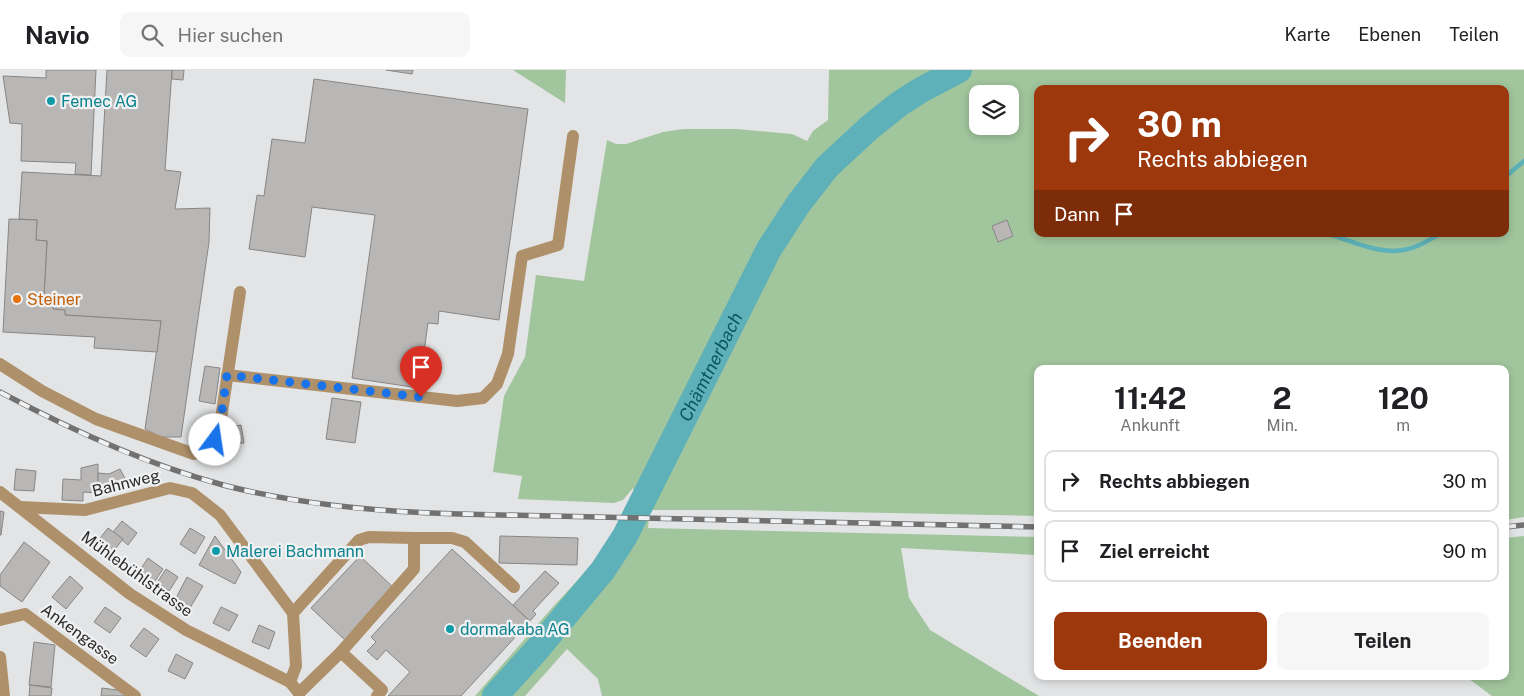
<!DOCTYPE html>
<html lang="de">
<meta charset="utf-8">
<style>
body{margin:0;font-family:"Public Sans",sans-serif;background:#f6f6f6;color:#202124;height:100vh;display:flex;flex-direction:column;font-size:19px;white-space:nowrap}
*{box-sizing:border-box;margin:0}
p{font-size:16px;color:#757577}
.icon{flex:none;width:28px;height:28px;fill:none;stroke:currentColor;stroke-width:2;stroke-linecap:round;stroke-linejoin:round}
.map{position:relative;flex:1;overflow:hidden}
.drawer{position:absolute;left:1034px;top:295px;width:475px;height:315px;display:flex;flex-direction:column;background:#fff;border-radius:10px;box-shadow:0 2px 8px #0003}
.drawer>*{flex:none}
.banner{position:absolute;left:1034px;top:15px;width:475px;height:152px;border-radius:10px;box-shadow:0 2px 8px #0003;background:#9d380d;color:#fff;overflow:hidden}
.fabs{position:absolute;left:969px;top:15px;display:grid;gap:10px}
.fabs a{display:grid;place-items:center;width:50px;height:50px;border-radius:10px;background:#fff;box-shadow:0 2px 8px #0003;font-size:25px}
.pin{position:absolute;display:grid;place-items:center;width:42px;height:42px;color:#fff;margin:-51px -21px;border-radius:50% 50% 50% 0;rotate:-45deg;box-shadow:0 0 5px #0007}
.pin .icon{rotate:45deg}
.me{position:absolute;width:55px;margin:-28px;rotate:14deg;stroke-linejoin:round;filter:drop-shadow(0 0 4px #0008)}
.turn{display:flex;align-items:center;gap:18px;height:105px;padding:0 20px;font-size:22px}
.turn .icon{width:65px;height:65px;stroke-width:2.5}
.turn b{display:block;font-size:35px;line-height:42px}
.then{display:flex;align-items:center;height:48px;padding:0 20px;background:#0003;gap:10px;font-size:19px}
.eta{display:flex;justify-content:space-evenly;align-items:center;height:85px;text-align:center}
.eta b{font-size:30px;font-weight:700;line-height:35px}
.primary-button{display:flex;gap:10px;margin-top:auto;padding:10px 20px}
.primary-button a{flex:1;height:58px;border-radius:10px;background:#9d380d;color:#fff;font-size:20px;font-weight:700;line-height:58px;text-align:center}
.primary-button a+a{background:#f6f6f6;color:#202124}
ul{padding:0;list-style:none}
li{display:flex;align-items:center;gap:15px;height:62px;margin:0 10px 8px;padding:0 10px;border:2px solid #e0e0e0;border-radius:10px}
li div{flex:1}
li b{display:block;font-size:19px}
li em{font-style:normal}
header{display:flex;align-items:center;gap:30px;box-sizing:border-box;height:70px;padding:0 25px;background:#fff;border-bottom:1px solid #e0e0e0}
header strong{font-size:24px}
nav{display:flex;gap:28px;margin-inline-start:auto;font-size:18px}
.search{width:350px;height:45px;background:#f6f6f6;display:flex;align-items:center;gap:12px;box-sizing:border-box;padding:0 18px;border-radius:10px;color:#757577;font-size:19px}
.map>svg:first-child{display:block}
.green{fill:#a1c59d;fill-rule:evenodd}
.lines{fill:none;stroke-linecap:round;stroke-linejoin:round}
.stream{stroke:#5eb1b9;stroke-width:4.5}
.river{stroke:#5eb1b9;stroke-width:26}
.building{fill:#b8b7b6;stroke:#878685}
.minor{stroke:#ae916a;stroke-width:12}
.rail-casing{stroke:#717172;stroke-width:5.5}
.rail{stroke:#f0f1f2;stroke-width:4;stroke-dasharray:11;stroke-linecap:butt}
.route{stroke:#1a73e8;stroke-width:9;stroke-dasharray:0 16.2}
.culture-dot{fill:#0f9aa8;stroke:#f0f1f2;stroke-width:2}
.food-dot{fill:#e8710a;stroke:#f0f1f2;stroke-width:2}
.labels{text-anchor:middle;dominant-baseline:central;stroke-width:4.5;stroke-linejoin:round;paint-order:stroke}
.culture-label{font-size:16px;fill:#0d838f;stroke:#f0f1f2;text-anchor:start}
.food-label{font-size:16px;fill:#c56008;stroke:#f0f1f2;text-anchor:start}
.street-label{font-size:16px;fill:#2b2b2c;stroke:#f0f1f2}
.water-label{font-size:18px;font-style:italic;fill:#0b565c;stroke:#f0f1f2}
</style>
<header>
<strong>Navio</strong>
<div class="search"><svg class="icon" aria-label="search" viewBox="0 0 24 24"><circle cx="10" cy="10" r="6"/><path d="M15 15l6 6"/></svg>Hier suchen</div>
<nav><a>Karte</a><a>Ebenen</a><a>Teilen</a></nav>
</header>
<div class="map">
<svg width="1524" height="626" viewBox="0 0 1524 626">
<rect width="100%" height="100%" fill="#e3e4e5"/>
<g class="green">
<path d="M 513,0 L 566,0 L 565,33 Z"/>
<path d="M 829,0 L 1524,0 L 1524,447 L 1505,450 L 1505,299 L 1038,299 L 1037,446 L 743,440 L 650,440 L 648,458 L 1037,467 L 1037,485 L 901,478 L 909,528 L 930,560 L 1039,626 L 602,626 L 598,609 L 567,579 L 525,626 L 475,626 L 551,539 L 624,460 L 634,438 L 636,428 L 633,418 L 623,430 L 614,433 L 518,429 L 522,406 L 493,402 L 504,326 L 525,287 L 536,205 L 584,211 L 607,70 L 616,74 L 626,74 L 663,62 L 684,59 L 736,59 L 792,64 L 807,71 L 813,61 L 828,50 ZM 1038,19 L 1505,19 L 1505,164 L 1038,164 ZM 978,24 L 1010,24 L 1010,56 L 978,56 Z"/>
<path d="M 1524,466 L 1524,626 L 1492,626 L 1465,606 L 1505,606 L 1505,468 Z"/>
</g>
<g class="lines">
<g class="stream">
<path d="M 1505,107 L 1524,91"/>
<path d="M 1329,164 C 1354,172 1382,186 1408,179 C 1419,177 1430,169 1440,164"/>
</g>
<path class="river" id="s1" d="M 495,626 L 534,583 L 603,500 L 625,466 L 769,179 L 799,133 L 827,97 L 869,58 L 899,34 L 921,20 L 959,0"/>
</g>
<g class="building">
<path d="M 46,0 L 96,0 L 91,105 L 75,104 L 76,93 L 21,91 L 22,54 L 10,53 L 3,6 L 46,8 Z"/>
<path d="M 107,0 L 172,0 L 165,100 L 181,102 L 175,139 L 210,138 L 209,172 L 181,367 L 161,367 L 145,359 L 161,251 L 65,245 L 65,240 L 53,239 L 54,227 L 44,226 L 47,171 L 36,170 L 37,150 L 19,149 L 22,102 L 101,106 Z"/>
<path d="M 172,0 L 184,0 L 183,10 L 172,9 Z"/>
<path d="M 386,0 L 413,0 L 412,4 Z"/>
<path d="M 314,9 L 528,39 L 499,250 L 439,241 L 438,254 L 428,253 L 419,318 L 352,308 L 375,145 L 312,137 L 305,187 L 249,179 L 257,125 L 264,126 L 272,69 L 305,73 Z"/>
<path d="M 9,149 L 37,150 L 36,170 L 47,171 L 44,226 L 54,227 L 53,239 L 65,240 L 65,245 L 161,251 L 157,282 L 94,278 L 95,267 L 3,262 Z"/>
<path d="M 1007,150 L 1013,166 L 998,172 L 992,156 Z"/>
<path d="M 205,296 L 220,298 L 215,334 L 199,331 Z"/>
<path d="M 332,328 L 361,332 L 355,373 L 326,369 Z"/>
<path d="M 241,355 L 244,373 L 233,374 L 230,357 Z"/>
<path d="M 98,394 L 98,423 L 83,422 L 83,431 L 62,430 L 63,409 L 81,410 L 81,398 Z"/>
<path d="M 16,399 L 36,401 L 34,421 L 14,420 Z"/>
<path d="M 120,399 L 128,414 L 112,422 L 98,421 L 98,403 L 109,404 Z"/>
<path d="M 0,441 L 4,442 L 1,465 L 0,465 Z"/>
<path d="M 122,451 L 137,463 L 128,475 L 113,462 Z"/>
<path d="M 108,458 L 123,469 L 112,483 L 97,472 Z"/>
<path d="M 190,458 L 205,467 L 195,484 L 180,474 Z"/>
<path d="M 215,466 L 241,502 L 235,514 L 199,495 Z"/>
<path d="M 500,466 L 578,468 L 577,495 L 499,493 Z"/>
<path d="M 24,472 L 50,492 L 22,532 L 0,516 L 0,505 Z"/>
<path d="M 452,479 L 530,551 L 461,626 L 388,626 L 410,602 L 386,580 L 377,590 L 367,581 L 376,572 L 371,567 Z"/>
<path d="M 360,486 L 394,518 L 345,570 L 311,538 Z"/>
<path d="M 148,488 L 163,499 L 153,514 L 138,503 Z"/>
<path d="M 166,499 L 178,507 L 169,521 L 157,513 Z"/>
<path d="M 545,501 L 559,513 L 533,541 L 536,544 L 530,551 L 513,535 Z"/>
<path d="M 70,506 L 83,518 L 66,539 L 52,527 Z"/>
<path d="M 187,507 L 203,516 L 190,538 L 175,530 Z"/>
<path d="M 105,537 L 121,548 L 110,563 L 94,552 Z"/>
<path d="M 221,537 L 238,545 L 229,561 L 213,553 Z"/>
<path d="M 259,555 L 275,562 L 269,579 L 252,572 Z"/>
<path d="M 144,558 L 159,569 L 146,587 L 130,576 Z"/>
<path d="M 34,572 L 55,575 L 51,617 L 29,615 Z"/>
<path d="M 176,584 L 193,593 L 185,609 L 168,601 Z"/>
<path d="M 30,615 L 52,618 L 51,626 L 29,626 Z"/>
<path d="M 102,618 L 124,621 L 124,626 L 101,626 Z"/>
</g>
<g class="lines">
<g class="minor">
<path d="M 0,294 L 42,321 L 96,349 L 194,384 C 205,378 214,374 219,362 L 240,222"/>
<path d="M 227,305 L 457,331 L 483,328 L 497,314 L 508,284 L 522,186 L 558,175 L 573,66"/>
<path d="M 0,422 L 130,524 L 186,560 L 290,612 L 299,623 L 299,626"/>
<path d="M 20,437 L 85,440 L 170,418 L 192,423 L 220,445 L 293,543 L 296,596 L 290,612"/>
<path d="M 293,543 L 359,470 L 369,467 L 414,468"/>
<path d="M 0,550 L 25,544 L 135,626"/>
<path d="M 341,582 L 382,620 L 377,626"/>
<path d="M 0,587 L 4,626"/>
<path d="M 299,623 L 341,582 L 414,499 L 414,468 L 452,468 L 465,472 L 514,517"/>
</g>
<g class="rail-casing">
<g id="rail">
<path d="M 0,322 C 71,360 145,394 223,415 C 300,435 379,442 459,444 L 1038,457"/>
<path d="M 1505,457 L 1524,455"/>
</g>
</g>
<use href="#rail" class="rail"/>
</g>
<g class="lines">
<path class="route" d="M 215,370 L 219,362 L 227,305 L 421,327"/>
</g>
<g class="culture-dot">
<circle cx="51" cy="31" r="5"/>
<circle cx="216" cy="481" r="5"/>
<circle cx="450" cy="559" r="5"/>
</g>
<circle class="food-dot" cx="17" cy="229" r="5"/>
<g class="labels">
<g class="culture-label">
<text x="61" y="31">Femec AG</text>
<text x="226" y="481">Malerei Bachmann</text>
<text x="460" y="559">dormakaba AG</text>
</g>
<g class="food-label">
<text x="27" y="229">Steiner</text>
</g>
<g class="street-label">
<text transform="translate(126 413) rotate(-14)">Bahnweg</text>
<text transform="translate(137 504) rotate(36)">Mühlebühlstrasse</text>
<text transform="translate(80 564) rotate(36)">Ankengasse</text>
</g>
<g class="water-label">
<text stroke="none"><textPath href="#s1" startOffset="396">Chämtnerbach</textPath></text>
</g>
</g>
</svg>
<div class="fabs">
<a><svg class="icon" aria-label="layers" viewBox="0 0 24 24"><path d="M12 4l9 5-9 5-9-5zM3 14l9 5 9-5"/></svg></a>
</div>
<div class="pin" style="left:421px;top:327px;background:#d93025"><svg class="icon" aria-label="arrive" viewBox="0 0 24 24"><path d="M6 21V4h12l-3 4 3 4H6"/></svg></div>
<svg class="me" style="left:215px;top:370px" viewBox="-20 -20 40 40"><circle r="19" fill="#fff"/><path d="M0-13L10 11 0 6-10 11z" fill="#1a73e8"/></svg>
<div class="banner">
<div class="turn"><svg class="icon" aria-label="right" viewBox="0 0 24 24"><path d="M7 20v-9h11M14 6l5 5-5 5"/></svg><div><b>30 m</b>Rechts abbiegen</div></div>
<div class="then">Dann<svg class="icon" aria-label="arrive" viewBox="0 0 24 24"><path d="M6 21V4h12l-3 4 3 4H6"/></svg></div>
</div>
<section class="drawer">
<div class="eta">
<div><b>11:42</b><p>Ankunft</p></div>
<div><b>2</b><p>Min.</p></div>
<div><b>120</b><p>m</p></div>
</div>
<ul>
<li><svg class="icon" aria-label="right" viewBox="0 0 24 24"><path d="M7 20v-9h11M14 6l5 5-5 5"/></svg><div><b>Rechts abbiegen</b></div><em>30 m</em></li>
<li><svg class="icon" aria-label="arrive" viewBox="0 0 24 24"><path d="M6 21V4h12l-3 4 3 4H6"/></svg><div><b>Ziel erreicht</b></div><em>90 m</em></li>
</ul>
<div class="primary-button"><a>Beenden</a><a>Teilen</a></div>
</section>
</div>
